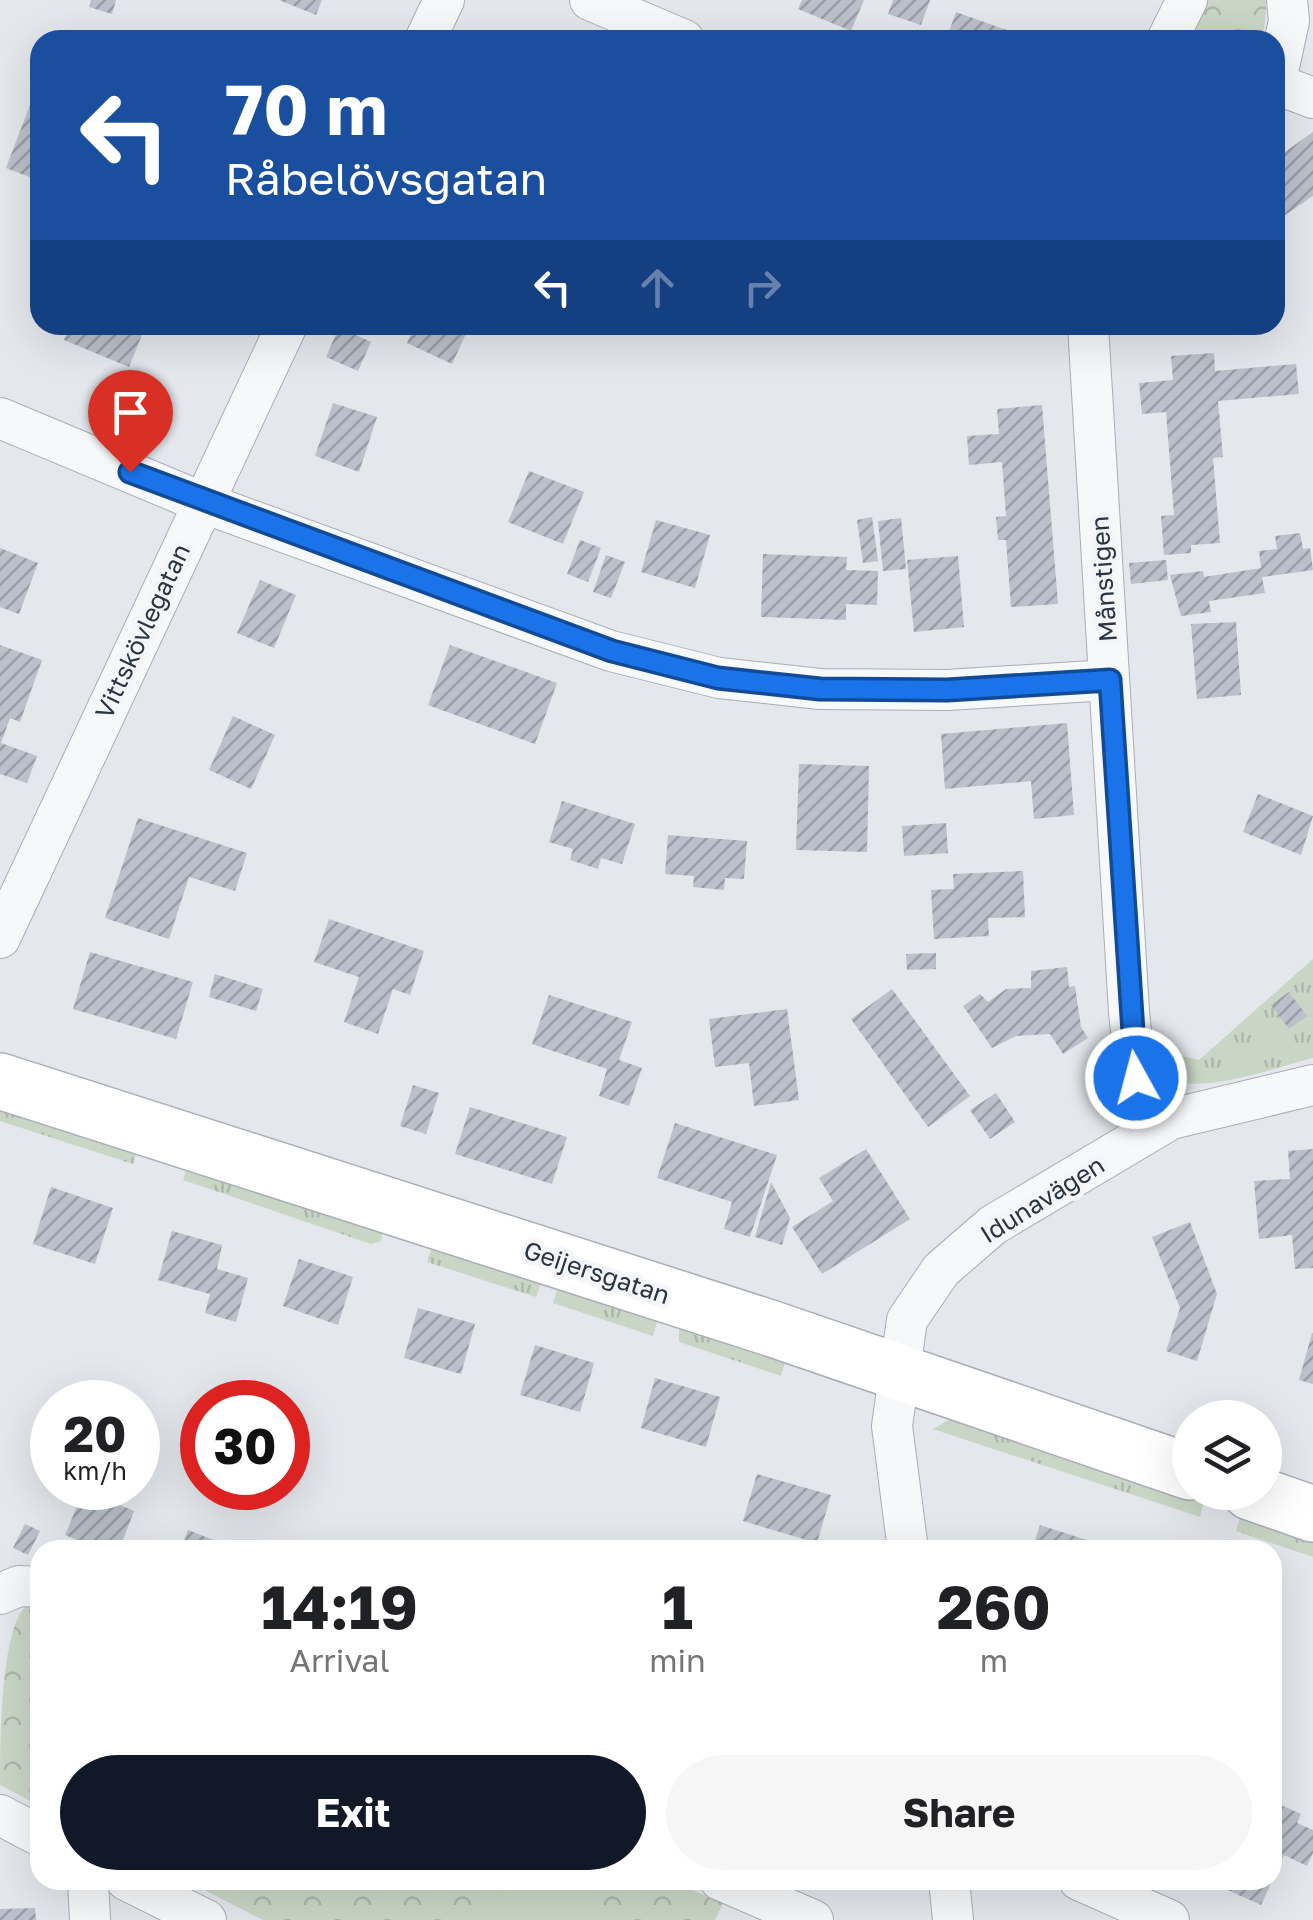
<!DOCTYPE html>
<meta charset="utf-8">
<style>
body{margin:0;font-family:"Golos Text",sans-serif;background:#f6f6f6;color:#202124;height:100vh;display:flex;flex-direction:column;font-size:38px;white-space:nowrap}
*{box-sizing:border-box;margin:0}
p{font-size:32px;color:#757577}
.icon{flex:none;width:55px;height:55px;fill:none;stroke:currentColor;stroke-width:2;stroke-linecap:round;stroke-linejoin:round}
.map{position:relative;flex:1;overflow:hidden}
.details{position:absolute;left:30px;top:1540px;width:1252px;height:350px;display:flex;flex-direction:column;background:#fff;border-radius:30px;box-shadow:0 10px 40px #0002}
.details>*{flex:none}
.top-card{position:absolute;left:30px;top:30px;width:1255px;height:305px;border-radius:30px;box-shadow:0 10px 40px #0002;background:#1a4fa0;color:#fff;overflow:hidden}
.controls{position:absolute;left:1172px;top:1400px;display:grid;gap:20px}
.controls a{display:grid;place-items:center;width:110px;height:110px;border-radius:50%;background:#fff;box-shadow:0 10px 40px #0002;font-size:50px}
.speed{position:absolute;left:30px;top:1380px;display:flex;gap:20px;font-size:50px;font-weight:700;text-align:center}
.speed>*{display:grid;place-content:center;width:130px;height:130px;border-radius:50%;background:#fff;box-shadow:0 10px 40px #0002;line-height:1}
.speed small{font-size:25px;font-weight:400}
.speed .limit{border:15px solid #d22;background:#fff;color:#111}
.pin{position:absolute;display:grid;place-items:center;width:85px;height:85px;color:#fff;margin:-102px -42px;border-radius:50% 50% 50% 0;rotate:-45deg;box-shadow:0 0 10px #0007}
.pin .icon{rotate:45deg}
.me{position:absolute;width:110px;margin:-55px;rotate:353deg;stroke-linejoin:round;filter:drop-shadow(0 0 8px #0008)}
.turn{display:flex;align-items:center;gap:35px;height:210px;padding:0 30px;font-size:45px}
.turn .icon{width:130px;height:130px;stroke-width:2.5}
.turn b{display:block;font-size:70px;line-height:85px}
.lanes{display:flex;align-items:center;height:95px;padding:0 30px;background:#0003;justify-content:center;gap:50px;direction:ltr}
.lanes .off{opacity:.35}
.eta{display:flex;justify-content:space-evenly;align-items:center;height:170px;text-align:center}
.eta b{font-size:60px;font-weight:700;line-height:70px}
.button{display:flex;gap:20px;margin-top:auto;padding:20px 30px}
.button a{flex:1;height:115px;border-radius:60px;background:#111827;color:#fff;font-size:40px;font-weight:700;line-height:115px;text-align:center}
.button a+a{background:#f6f6f6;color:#202124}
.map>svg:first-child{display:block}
.grass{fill:url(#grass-tufts)}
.forest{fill:url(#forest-crowns)}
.pitch{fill:#c9d6c5}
.building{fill:url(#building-hatch)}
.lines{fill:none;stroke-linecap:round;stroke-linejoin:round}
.street-casing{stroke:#a9aeb7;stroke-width:42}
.secondary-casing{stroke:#a9aeb7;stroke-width:58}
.street{stroke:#f7f8fa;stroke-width:40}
.secondary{stroke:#fff;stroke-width:55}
.route-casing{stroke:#114b97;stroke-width:25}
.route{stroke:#1a73e8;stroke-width:18}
.labels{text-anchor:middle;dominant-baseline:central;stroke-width:10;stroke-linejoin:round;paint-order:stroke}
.street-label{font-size:25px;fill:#2b3445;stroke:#f4f6f9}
</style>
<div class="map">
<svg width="1313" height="1920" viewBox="0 0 1313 1920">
<defs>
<pattern id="grass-tufts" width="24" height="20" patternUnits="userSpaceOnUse" patternTransform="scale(2.5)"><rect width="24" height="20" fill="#c9d6c5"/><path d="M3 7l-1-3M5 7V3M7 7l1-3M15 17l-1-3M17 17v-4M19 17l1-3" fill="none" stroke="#adb8ab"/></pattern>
<pattern id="forest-crowns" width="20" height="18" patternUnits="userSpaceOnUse" patternTransform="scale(2.5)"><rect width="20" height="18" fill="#c9d6c5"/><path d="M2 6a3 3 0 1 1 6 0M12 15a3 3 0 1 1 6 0" fill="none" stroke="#adb8ab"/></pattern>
<pattern id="building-hatch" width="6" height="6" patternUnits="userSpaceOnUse" patternTransform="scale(2.5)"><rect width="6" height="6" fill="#bbc0ca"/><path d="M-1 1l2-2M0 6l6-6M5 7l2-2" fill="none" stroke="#989da6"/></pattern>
</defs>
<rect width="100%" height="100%" fill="#e4e7ec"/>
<g class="grass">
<path d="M 1313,959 L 1313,1058 C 1276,1067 1199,1097 1166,1077 L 1161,1051 L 1199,1060 Z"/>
<path d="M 0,1102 L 139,1145 L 133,1164 L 0,1121 Z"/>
<path d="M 189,1161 L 384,1225 L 381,1241 L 371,1244 L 183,1180 Z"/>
<path d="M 434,1240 L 543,1276 L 536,1297 L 427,1262 Z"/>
<path d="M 560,1281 L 658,1318 L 653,1336 L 553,1303 Z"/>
<path d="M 679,1318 L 787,1356 L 781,1376 L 679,1342 Z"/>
<path d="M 953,1417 L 1205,1497 L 1200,1517 L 933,1429 Z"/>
<path d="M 1242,1511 L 1313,1535 L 1313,1557 L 1236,1531 Z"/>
</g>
<g class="forest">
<path d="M 1204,0 L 1267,0 L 1263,40 L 1186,40 Z"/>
<path d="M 30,1604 L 40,1606 L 40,1806 L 0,1785 C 0,1745 0,1617 30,1604 Z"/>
<path d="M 185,1880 L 669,1880 L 723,1903 L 715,1920 L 263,1920 Z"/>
</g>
<path class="pitch" d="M 504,1880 L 536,1880 L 622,1920 L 485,1920 Z"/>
<g class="building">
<path d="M 91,0 L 116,0 L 112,14 L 89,7 Z"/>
<path d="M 279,0 L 322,0 L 316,15 Z"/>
<path d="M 802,0 L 864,0 L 851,31 L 798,9 Z"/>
<path d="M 893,0 L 930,0 L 921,25 L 888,14 Z"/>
<path d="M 956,12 L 1024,36 L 1023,40 L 946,40 Z"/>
<path d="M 30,105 L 40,109 L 40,181 L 6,168 Z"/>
<path d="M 1313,132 L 1313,196 L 1281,218 L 1275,210 L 1275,159 Z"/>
<path d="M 70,325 L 146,325 L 129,367 L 64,340 Z"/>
<path d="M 415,325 L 470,325 L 452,364 L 407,343 Z"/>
<path d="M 339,327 L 371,342 L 358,371 L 326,357 Z"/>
<path d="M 1214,353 L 1215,371 L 1296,364 L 1299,394 L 1218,401 L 1223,457 L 1213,458 L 1220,543 L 1191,545 L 1191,553 L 1164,555 L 1161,516 L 1174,515 L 1166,412 L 1142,414 L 1139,383 L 1173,380 L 1171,356 Z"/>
<path d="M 333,403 L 377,417 L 359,472 L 315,456 Z"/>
<path d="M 1042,405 L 1058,604 L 1011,607 L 1006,540 L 998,540 L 996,517 L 1006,516 L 1002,462 L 969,465 L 967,436 L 999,434 L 997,409 Z"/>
<path d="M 529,471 L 584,492 L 563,544 L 508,522 Z"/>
<path d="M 872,517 L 878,561 L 863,563 L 857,520 Z"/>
<path d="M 901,518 L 906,569 L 883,571 L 878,521 Z"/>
<path d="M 656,520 L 710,535 L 695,588 L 641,572 Z"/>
<path d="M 1300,533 L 1303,549 L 1310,548 L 1313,570 L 1262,577 L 1265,593 L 1209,601 L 1211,612 L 1181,616 L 1170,575 L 1203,571 L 1204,577 L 1261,568 L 1259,551 L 1277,549 L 1275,536 Z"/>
<path d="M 580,540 L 601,548 L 588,582 L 567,574 Z"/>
<path d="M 0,548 L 38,563 L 19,614 L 0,607 Z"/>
<path d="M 763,554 L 847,557 L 846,570 L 878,571 L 877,605 L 846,604 L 846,620 L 761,617 Z"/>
<path d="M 606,555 L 625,562 L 611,598 L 593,592 Z"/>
<path d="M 958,556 L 964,627 L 914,632 L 907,560 Z"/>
<path d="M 1166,560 L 1168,580 L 1131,584 L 1129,563 Z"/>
<path d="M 260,580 L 296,595 L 274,648 L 237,633 Z"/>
<path d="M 1236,622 L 1241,695 L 1197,699 L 1191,624 Z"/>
<path d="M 0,645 L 42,660 L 20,722 L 10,718 L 1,743 L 37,756 L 27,783 L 0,774 Z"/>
<path d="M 450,645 L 557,683 L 535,744 L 428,705 Z"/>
<path d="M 233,716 L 275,735 L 251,789 L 209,770 Z"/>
<path d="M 1067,723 L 1074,815 L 1034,819 L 1031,781 L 945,789 L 941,734 Z"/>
<path d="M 799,764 L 869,766 L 867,852 L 796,850 Z"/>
<path d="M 1258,794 L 1313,816 L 1301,855 L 1243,832 Z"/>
<path d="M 562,801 L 635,824 L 622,864 L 601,858 L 598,869 L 570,860 L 573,849 L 549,842 Z"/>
<path d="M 138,818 L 247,853 L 235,891 L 189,877 L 169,939 L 105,918 Z"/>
<path d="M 946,823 L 948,853 L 904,856 L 902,826 Z"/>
<path d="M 668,835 L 747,841 L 744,879 L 725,878 L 724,890 L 693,887 L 694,876 L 665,874 Z"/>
<path d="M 1023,871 L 1025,917 L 988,918 L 989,936 L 934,939 L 931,890 L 954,889 L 953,874 Z"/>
<path d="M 329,919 L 424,951 L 410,995 L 393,989 L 378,1034 L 344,1022 L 359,977 L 314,962 Z"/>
<path d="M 90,952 L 193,982 L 176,1039 L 73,1009 Z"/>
<path d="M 936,953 L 936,969 L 907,970 L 906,954 Z"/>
<path d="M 1067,967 L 1069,987 L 1075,986 L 1081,1027 L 1088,1038 L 1063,1054 L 1050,1034 L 1016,1036 L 992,1048 L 963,1006 L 980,994 L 988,1002 L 1006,989 L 1031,988 L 1031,971 Z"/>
<path d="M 215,974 L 263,989 L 256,1011 L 209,997 Z"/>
<path d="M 892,989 L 970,1096 L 928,1127 L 851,1019 Z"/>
<path d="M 1289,992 L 1307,1016 L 1289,1029 L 1271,1005 Z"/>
<path d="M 549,995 L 632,1022 L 619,1060 L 642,1068 L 629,1106 L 599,1096 L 607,1069 L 532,1044 Z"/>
<path d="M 787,1009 L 799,1100 L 754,1106 L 749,1063 L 715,1067 L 709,1019 Z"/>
<path d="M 413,1085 L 439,1093 L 426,1134 L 400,1126 Z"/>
<path d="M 996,1093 L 1015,1122 L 990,1139 L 970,1110 Z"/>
<path d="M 470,1107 L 567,1137 L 552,1184 L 455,1154 Z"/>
<path d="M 675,1123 L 777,1155 L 750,1237 L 724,1229 L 732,1202 L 657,1178 Z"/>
<path d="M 866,1149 L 910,1219 L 822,1274 L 792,1227 L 833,1201 L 819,1178 Z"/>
<path d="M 1313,1149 L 1313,1268 L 1295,1269 L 1292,1235 L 1259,1239 L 1254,1181 L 1290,1179 L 1288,1151 Z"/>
<path d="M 771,1182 L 790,1218 L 782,1245 L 755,1237 Z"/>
<path d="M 51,1187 L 113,1208 L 95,1264 L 33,1244 Z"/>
<path d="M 1190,1222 L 1217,1294 L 1197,1361 L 1166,1351 L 1180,1308 L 1152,1237 Z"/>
<path d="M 172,1231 L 222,1245 L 217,1269 L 248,1278 L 236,1322 L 205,1313 L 210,1294 L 158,1280 Z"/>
<path d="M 299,1259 L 353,1277 L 338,1325 L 283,1306 Z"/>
<path d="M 418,1308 L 475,1324 L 461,1374 L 404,1358 Z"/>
<path d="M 1312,1333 L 1313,1333 L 1313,1384 L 1299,1380 Z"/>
<path d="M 535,1345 L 594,1363 L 580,1412 L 520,1395 Z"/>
<path d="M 655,1378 L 720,1397 L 706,1447 L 641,1428 Z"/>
<path d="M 757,1474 L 831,1495 L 817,1543 L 743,1521 Z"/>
<path d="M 84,1490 L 134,1511 L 119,1550 L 101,1550 L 65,1535 Z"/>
<path d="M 25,1524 L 40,1531 L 28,1555 L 13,1548 Z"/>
<path d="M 1040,1525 L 1099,1544 L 1096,1550 L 1032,1550 Z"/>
<path d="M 188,1530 L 239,1550 L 181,1550 Z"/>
<path d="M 1272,1801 L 1301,1814 L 1297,1823 L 1313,1830 L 1313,1853 L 1307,1866 L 1284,1855 L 1261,1905 L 1212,1883 L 1272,1880 Z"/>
<path d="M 35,1908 L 36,1920 L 0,1920 L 0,1909 Z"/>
</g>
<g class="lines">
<g class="street-casing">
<g id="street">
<path d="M 590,0 L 684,40"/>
<path d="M 425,40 L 444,0"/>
<path d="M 1167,40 L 1187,0"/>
<path d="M 1276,84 L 1313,98"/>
<path d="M 1275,85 L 1289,21 L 1287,0"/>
<path d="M 1088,325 L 1129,1012 L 1136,1079 L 1171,1119"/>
<path d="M 0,418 L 201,502 L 611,651 L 719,678 L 820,689 L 947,690 L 1109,680"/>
<path d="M 0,938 L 287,325"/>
<path d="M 908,1550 L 892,1426 L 907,1320 L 941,1270 L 993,1225 L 1171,1119 L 1313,1085"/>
<path d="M 0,1594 L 19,1586 L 40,1587"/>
<path d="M 0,1815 L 40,1836"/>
<path d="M 88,1880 L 90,1920"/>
<path d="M 126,1880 L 206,1920"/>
<path d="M 720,1880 L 813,1920"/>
<path d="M 949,1880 L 953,1920"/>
<path d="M 1079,1880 L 1169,1920"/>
</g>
</g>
<g class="secondary-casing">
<g id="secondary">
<path d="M 0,1081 L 770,1328 L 1190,1472"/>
<path d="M 1250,1492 L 1313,1514"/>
</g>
</g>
<use href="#street" class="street"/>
<use href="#secondary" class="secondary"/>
</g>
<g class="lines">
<g class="route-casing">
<path id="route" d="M 130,472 L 612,651 L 718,678 L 820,689 L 947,690 L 1110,680 L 1136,1078"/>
</g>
<use href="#route" class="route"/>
</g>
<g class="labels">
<g class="street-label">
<text transform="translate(1103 579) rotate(-94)">Månstigen</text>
<text transform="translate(142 631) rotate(-65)">Vittskövlegatan</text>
<text transform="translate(1042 1199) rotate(-32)">Idunavägen</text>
<text transform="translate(597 1272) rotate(18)">Geijersgatan</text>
</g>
</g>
</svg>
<div class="controls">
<a><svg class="icon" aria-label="layers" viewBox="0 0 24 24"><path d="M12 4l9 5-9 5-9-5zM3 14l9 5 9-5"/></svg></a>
</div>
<div class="speed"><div>20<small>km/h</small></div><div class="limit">30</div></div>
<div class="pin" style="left:130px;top:472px;background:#d93025"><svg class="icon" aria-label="arrive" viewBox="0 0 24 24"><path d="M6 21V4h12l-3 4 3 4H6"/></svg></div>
<svg class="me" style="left:1136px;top:1078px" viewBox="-20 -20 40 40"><circle r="17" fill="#1a73e8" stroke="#fff" stroke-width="3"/><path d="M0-11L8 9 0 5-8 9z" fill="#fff"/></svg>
<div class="top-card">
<div class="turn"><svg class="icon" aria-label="left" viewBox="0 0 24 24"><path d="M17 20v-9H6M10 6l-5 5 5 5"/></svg><div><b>70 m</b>Råbelövsgatan</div></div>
<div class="lanes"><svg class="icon" aria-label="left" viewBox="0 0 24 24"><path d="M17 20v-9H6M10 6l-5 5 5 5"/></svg><svg class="icon off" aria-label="ahead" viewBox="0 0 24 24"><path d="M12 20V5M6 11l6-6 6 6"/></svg><svg class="icon off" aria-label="right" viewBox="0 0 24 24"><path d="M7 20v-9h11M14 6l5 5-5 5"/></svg></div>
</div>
<section class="details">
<div class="eta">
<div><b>14:19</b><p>Arrival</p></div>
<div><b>1</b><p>min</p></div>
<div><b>260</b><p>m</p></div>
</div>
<div class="button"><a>Exit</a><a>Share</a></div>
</section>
</div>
